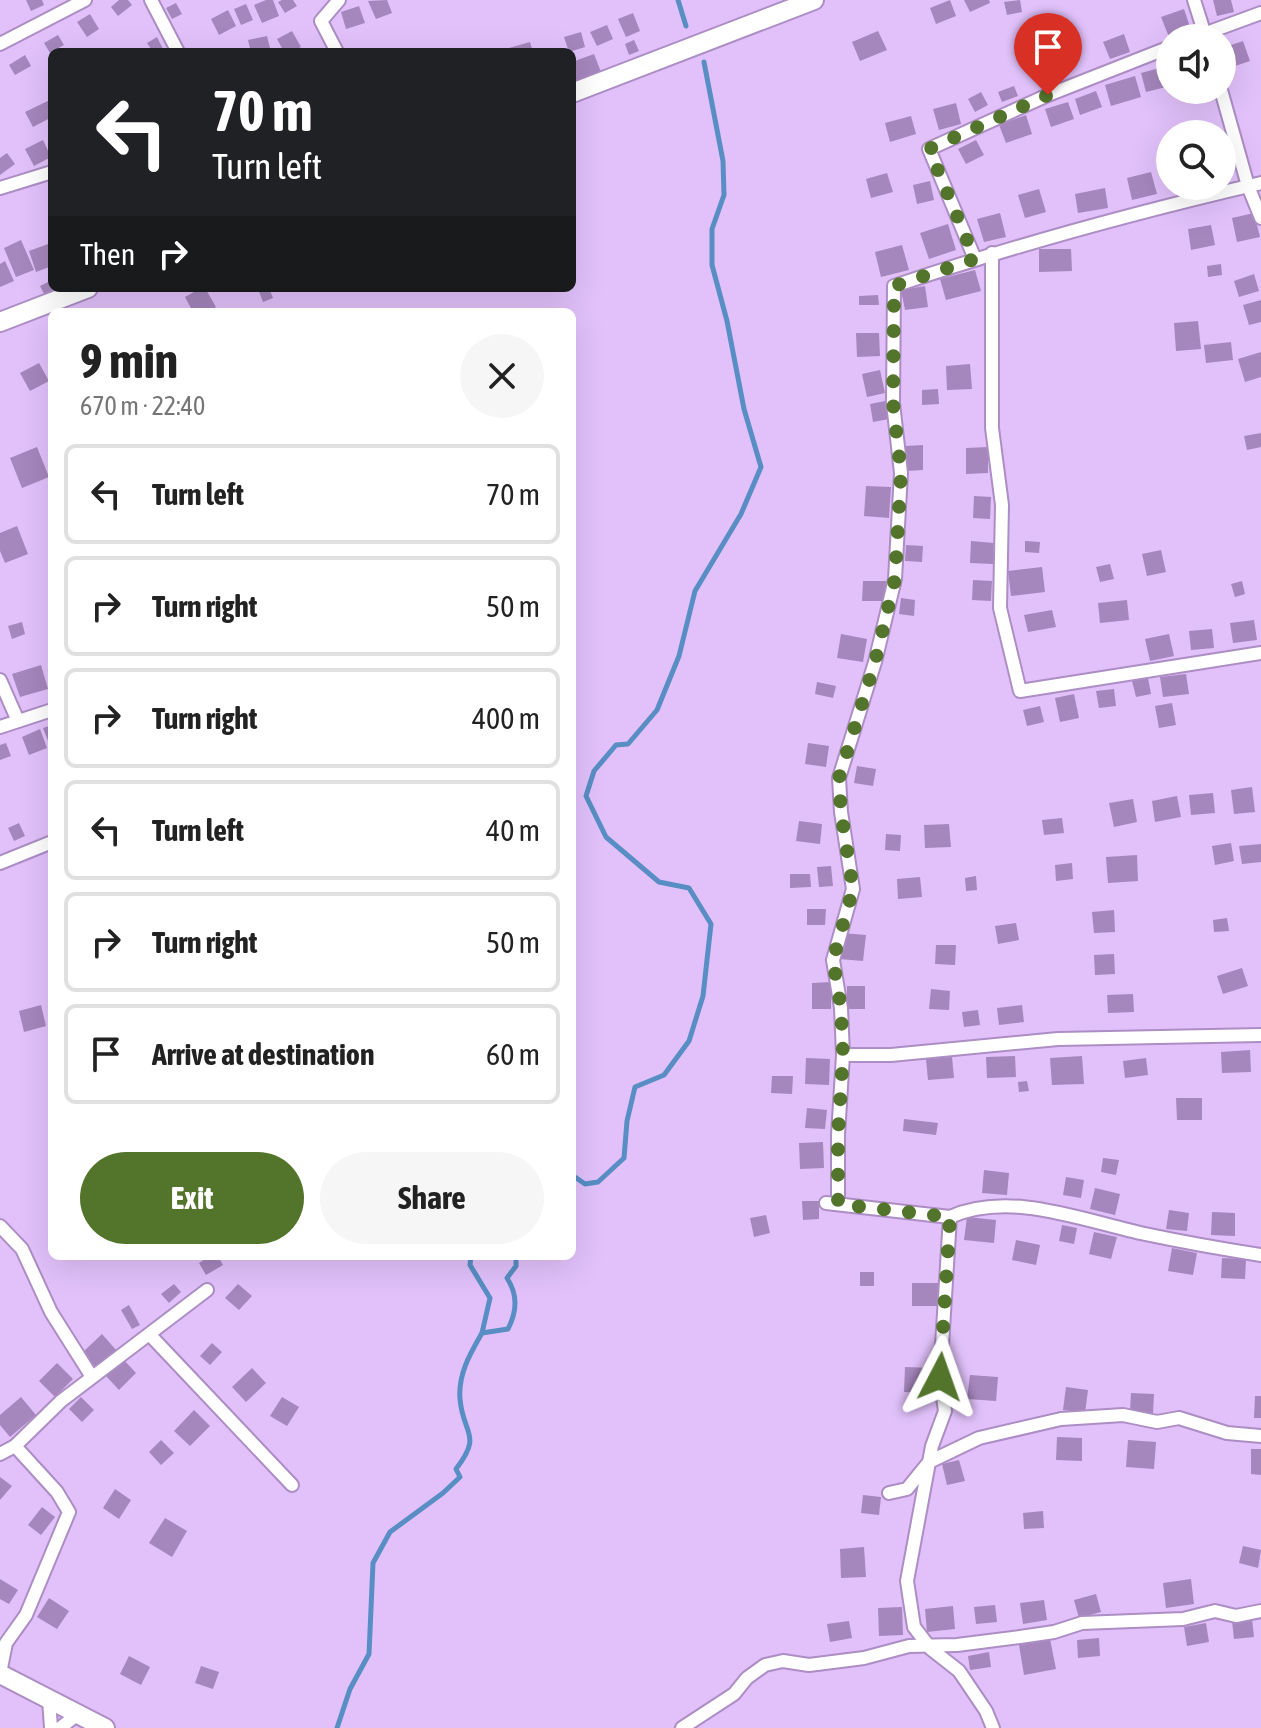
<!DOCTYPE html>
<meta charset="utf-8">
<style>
body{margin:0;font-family:"Asap Condensed",sans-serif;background:#f6f6f6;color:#222;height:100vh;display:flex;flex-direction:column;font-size:30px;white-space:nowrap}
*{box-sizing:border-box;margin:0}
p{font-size:26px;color:#767676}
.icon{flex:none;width:44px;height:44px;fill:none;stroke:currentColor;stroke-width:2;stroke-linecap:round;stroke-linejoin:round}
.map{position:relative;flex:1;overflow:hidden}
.details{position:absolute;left:48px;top:308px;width:528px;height:952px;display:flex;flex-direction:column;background:#fff;border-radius:12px;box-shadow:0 8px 32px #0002}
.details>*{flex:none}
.banner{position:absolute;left:48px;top:48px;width:528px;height:244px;border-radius:12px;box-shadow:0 8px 32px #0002;background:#202124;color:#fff;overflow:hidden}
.buttons{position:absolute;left:1156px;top:24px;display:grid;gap:16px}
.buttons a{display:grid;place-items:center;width:80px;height:80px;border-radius:50%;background:#fff;box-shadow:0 8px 32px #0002;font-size:40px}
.pin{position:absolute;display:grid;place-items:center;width:68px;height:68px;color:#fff;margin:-82px -34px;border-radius:50% 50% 50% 0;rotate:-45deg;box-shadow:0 0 8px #0007}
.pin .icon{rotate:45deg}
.me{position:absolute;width:88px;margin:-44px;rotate:4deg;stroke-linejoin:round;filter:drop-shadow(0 0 6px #0008)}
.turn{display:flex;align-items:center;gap:28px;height:168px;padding:0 32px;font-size:36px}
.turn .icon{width:104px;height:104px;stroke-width:2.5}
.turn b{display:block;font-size:56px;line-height:68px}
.then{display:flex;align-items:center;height:76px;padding:0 32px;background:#0003;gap:16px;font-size:30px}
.round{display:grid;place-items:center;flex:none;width:84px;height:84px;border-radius:42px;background:#f6f6f6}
.overview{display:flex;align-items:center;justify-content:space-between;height:136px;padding:0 32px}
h1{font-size:48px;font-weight:700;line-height:60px}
.action{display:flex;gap:16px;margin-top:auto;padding:16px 32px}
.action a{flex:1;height:92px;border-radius:48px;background:#53742b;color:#fff;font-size:32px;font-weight:700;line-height:92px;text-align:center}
.action a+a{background:#f6f6f6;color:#222}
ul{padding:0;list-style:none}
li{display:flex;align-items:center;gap:24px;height:100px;margin:0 16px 12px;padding:0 16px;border:4px solid #e0e0e0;border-radius:12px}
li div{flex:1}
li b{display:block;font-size:30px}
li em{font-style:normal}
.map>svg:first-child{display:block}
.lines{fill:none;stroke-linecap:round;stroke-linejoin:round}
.stream{stroke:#588ec4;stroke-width:5}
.building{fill:#a586bd}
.street-casing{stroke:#ac8dc4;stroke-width:16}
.secondary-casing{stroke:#ac8dc4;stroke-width:22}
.street{stroke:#fff;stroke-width:12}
.secondary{stroke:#fff;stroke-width:18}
.route{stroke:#53742b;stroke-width:14;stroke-dasharray:0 25.2}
</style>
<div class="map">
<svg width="1261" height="1728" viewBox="0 0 1261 1728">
<rect width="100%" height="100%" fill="#e2c1fb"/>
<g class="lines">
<g class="stream">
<path d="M 678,0 L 686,26"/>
<path d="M 572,1175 L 585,1184 L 598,1182 L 624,1158 L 627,1121 L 635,1087 L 664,1075 L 689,1041 L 703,996 L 711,924 L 689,888 L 659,882 L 606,837 L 586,796 L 594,771 L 616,745 L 628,744 L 657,710 L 679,656 L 695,591 L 741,514 L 761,467 L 744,409 L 727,321 L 712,265 L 712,229 L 724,195 L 723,161 L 704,62"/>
<path d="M 471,1256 L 470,1265 L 490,1298 L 482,1333"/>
<path d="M 337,1728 L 350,1689 L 369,1654 L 373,1563 L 390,1532 L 443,1493 L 460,1477 L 456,1469 C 483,1434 463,1435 460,1399 C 458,1374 470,1354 482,1333 L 508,1329 C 517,1311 518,1295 507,1278 L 516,1266 L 516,1256"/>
</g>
</g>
<g class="building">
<path d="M 26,0 L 42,0 L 44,5 L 31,11 Z"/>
<path d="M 119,0 L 128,0 L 132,5 L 118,16 L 111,7 Z"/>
<path d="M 266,0 L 273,0 L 279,16 L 262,23 L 254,5 Z"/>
<path d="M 282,0 L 293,0 L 297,6 L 285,13 L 278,2 Z"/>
<path d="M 387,0 L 392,13 L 376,19 L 368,1 Z"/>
<path d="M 950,0 L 956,16 L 936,24 L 930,8 Z"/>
<path d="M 964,0 L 989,0 L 990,3 L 970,12 Z"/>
<path d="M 1020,0 L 1022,12 L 1007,15 L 1004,2 Z"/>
<path d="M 1213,0 L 1231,0 L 1234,12 L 1217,16 Z"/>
<path d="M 176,3 L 182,14 L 172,19 L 166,8 Z"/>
<path d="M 246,4 L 253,20 L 241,25 L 234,9 Z"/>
<path d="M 359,6 L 365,23 L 346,29 L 341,12 Z"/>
<path d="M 1184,9 L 1191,30 L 1169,37 L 1161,17 Z"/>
<path d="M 228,10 L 236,26 L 219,35 L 211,19 Z"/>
<path d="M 633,13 L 640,31 L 626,37 L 618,19 Z"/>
<path d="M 90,14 L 99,29 L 87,37 L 77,22 Z"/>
<path d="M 607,25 L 613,39 L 597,46 L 590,32 Z"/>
<path d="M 292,31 L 301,47 L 291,52 L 284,52 L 277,39 Z"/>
<path d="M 878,31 L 887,50 L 860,61 L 852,42 Z"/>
<path d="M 581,32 L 585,47 L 569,52 L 564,37 Z"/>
<path d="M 1124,34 L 1130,52 L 1110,59 L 1103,42 Z"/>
<path d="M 58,35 L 64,45 L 50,53 L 44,43 Z"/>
<path d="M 267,36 L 271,52 L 251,52 L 248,40 Z"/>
<path d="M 157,37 L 164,51 L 163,52 L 153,52 L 147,43 Z"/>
<path d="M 634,40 L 639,51 L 629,55 L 625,44 Z"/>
<path d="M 1243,41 L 1250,61 L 1229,68 L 1222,48 Z"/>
<path d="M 530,42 L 533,52 L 510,52 L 509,48 Z"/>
<path d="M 594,54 L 601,72 L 572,83 L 572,62 Z"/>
<path d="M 25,55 L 31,66 L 15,75 L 9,65 Z"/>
<path d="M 1061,59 L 1065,78 L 1046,82 L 1042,62 Z"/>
<path d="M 1167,66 L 1170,86 L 1146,92 L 1141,73 Z"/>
<path d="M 1135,76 L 1141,97 L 1111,106 L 1105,85 Z"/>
<path d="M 1014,86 L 1018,96 L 1002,102 L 998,92 Z"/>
<path d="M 1185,90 L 1198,90 L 1200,96 L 1189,100 Z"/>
<path d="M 1096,91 L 1102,107 L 1080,115 L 1075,99 Z"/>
<path d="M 981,92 L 988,105 L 975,112 L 968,99 Z"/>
<path d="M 52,99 L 52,117 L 33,127 L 25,112 Z"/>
<path d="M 1068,102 L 1074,119 L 1051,127 L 1045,109 Z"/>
<path d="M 956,103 L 961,124 L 939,130 L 933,109 Z"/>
<path d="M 1026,115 L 1032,134 L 1006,143 L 999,125 Z"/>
<path d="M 911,116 L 916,134 L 890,142 L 885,123 Z"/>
<path d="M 43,140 L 51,157 L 34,166 L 25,149 Z"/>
<path d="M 976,140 L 984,155 L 966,164 L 958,149 Z"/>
<path d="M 7,153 L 15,164 L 0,175 L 0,158 Z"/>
<path d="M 1227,154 L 1231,168 L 1222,170 L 1222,155 Z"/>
<path d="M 1151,172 L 1157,194 L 1132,200 L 1127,178 Z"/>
<path d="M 887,173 L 893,192 L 871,198 L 866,179 Z"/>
<path d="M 930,181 L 934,200 L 917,204 L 913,185 Z"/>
<path d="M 1105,188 L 1108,208 L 1078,213 L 1075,194 Z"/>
<path d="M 1039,189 L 1046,212 L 1025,218 L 1018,195 Z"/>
<path d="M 1000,213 L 1006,237 L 984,242 L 977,219 Z"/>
<path d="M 1254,213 L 1260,237 L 1237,242 L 1232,218 Z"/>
<path d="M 948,224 L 956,250 L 929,259 L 920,233 Z"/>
<path d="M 1211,225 L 1215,245 L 1191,250 L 1188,229 Z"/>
<path d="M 21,240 L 34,270 L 16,277 L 4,248 Z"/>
<path d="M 48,244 L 52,255 L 52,266 L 36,272 L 29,251 Z"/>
<path d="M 902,245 L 909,270 L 881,277 L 875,252 Z"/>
<path d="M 1039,249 L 1071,249 L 1072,271 L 1039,272 Z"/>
<path d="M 5,261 L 14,281 L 0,287 L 0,264 Z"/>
<path d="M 1221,264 L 1222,275 L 1208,277 L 1207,266 Z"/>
<path d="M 975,270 L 981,291 L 946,300 L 940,279 Z"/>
<path d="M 1254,274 L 1259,291 L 1239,297 L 1234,281 Z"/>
<path d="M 52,280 L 52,288 L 61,288 L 45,296 L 40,286 Z"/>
<path d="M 925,286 L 928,307 L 905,310 L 901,290 Z"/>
<path d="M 201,288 L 205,288 L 216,307 L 207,312 L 193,312 L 185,297 Z"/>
<path d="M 269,288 L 273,298 L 263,302 L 258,289 Z"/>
<path d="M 878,295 L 879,305 L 859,305 L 859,296 Z"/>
<path d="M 1261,300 L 1261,322 L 1249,325 L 1243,305 Z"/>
<path d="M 1198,321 L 1201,349 L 1176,351 L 1174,323 Z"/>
<path d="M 856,333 L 879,333 L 880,356 L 857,357 Z"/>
<path d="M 1231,342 L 1233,360 L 1206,363 L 1204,345 Z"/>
<path d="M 1261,352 L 1261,377 L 1245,382 L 1238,359 Z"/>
<path d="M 39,363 L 49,381 L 30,391 L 20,373 Z"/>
<path d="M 970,364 L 972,389 L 947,390 L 946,366 Z"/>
<path d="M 880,370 L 885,393 L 867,397 L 862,374 Z"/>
<path d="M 938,389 L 939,404 L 922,405 L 922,390 Z"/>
<path d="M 885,401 L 889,419 L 873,422 L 870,404 Z"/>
<path d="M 1261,433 L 1261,447 L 1247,450 L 1244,436 Z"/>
<path d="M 923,445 L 923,470 L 906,471 L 905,446 Z"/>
<path d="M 37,447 L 49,477 L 22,488 L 10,458 Z"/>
<path d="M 988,447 L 988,473 L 966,474 L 966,448 Z"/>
<path d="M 866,486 L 891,487 L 889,518 L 864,516 Z"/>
<path d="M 974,496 L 991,497 L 990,519 L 973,518 Z"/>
<path d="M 17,526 L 28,554 L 5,563 L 0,551 L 0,533 Z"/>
<path d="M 971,541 L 994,543 L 993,564 L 970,563 Z"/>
<path d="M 1025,541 L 1040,542 L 1039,553 L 1025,552 Z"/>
<path d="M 906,545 L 923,546 L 922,562 L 905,561 Z"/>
<path d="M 1161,550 L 1166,572 L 1147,576 L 1142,554 Z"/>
<path d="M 1110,564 L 1114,579 L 1100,582 L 1096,567 Z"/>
<path d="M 1042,567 L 1045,592 L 1011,596 L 1008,571 Z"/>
<path d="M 973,580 L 992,581 L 991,601 L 972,600 Z"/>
<path d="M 863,581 L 886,581 L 886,601 L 862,601 Z"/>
<path d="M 1242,581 L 1245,594 L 1235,597 L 1231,584 Z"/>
<path d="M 901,598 L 915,600 L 914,616 L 899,614 Z"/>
<path d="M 1127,600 L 1129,620 L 1100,623 L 1098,603 Z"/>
<path d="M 1052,610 L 1056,627 L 1028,632 L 1024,615 Z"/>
<path d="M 1254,620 L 1257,640 L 1233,643 L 1230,623 Z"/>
<path d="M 22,622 L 25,634 L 12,639 L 8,626 Z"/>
<path d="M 1212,629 L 1214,648 L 1191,650 L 1189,631 Z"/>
<path d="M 841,634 L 867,639 L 863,662 L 837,658 Z"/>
<path d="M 1169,634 L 1174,656 L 1150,661 L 1145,639 Z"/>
<path d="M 41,665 L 48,689 L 20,697 L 12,674 Z"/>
<path d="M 1186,674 L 1189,694 L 1163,697 L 1160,677 Z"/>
<path d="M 1148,678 L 1151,694 L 1136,697 L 1132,681 Z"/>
<path d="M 817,682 L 836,686 L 833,698 L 815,694 Z"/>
<path d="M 1114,689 L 1116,706 L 1099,708 L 1096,691 Z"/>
<path d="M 1074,694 L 1079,718 L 1060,722 L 1055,698 Z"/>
<path d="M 1172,703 L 1176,725 L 1159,728 L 1155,706 Z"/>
<path d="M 1040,706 L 1044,722 L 1027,726 L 1023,710 Z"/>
<path d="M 52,725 L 52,751 L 43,728 Z"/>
<path d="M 40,729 L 47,748 L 29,755 L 22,737 Z"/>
<path d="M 6,743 L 11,756 L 0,760 L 0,745 Z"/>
<path d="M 808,743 L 829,746 L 826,767 L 805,764 Z"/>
<path d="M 857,766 L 876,769 L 873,786 L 854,783 Z"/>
<path d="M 1252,787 L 1255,812 L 1234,814 L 1231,790 Z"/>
<path d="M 1213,793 L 1215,813 L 1191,815 L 1189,795 Z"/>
<path d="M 1177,796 L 1181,817 L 1155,822 L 1152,801 Z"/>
<path d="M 1133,799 L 1137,822 L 1114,827 L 1109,803 Z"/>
<path d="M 1062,818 L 1064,833 L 1044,835 L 1042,820 Z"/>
<path d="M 799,821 L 822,824 L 820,844 L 796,841 Z"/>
<path d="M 19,823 L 25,836 L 14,841 L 8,828 Z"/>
<path d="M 949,824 L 951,847 L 925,848 L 924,825 Z"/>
<path d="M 886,834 L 901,835 L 900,851 L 885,850 Z"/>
<path d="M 1231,843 L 1234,861 L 1215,865 L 1212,846 Z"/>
<path d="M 1261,844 L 1261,862 L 1242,864 L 1239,846 Z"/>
<path d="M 1137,855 L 1138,881 L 1108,883 L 1106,857 Z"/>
<path d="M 1072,863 L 1073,879 L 1056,881 L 1055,865 Z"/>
<path d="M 831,866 L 833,886 L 819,887 L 817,867 Z"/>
<path d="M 790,874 L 810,874 L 811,887 L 790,888 Z"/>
<path d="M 976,876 L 977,890 L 966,891 L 965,878 Z"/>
<path d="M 920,877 L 922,897 L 898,899 L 897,879 Z"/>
<path d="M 807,909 L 826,909 L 825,925 L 807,925 Z"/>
<path d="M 1114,910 L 1115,932 L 1094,933 L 1092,912 Z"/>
<path d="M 1227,918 L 1229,931 L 1214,932 L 1213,920 Z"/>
<path d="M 1016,923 L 1019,940 L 998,944 L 995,926 Z"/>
<path d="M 842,933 L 866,935 L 863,961 L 839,959 Z"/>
<path d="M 936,945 L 956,945 L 955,965 L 935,964 Z"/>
<path d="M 1114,954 L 1115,974 L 1095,975 L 1094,955 Z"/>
<path d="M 1242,968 L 1248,986 L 1223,994 L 1217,976 Z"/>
<path d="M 831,982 L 831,1009 L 812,1009 L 812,983 Z"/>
<rect x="847" y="986" width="18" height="23"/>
<path d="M 931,989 L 950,991 L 949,1010 L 929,1009 Z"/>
<path d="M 1133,994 L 1134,1012 L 1108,1013 L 1107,995 Z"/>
<path d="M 41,1005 L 46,1026 L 24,1032 L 19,1011 Z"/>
<path d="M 1022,1005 L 1024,1022 L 999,1025 L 997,1008 Z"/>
<path d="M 978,1010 L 980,1025 L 964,1027 L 962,1012 Z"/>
<path d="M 1250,1050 L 1251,1072 L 1222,1073 L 1221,1052 Z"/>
<path d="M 1015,1056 L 1016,1077 L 987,1078 L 986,1057 Z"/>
<path d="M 1082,1056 L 1084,1084 L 1052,1085 L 1050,1058 Z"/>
<path d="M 952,1057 L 954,1078 L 928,1080 L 926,1059 Z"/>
<path d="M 806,1058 L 830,1059 L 829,1085 L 805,1084 Z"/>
<path d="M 1146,1058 L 1148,1075 L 1125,1078 L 1123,1061 Z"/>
<path d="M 772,1076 L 793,1076 L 792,1094 L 771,1093 Z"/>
<path d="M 1027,1081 L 1029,1091 L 1019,1092 L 1018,1082 Z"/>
<path d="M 1176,1098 L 1202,1098 L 1202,1120 L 1177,1120 Z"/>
<path d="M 807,1108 L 827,1110 L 825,1129 L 805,1128 Z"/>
<path d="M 904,1119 L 938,1123 L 936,1135 L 903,1131 Z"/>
<path d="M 823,1142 L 824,1168 L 800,1169 L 799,1143 Z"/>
<path d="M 1103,1158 L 1119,1160 L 1116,1175 L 1101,1172 Z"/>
<path d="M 984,1170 L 1009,1173 L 1007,1195 L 982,1193 Z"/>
<path d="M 1066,1177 L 1084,1180 L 1081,1198 L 1063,1195 Z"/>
<path d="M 1095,1188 L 1120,1194 L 1115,1215 L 1090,1209 Z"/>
<path d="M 802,1201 L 819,1201 L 819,1219 L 803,1220 Z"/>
<path d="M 1169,1210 L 1189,1213 L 1187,1231 L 1166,1229 Z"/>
<path d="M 1212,1212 L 1235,1213 L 1235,1236 L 1211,1235 Z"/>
<path d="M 766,1215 L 770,1233 L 754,1237 L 750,1218 Z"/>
<path d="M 967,1217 L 996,1220 L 994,1243 L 964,1240 Z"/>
<path d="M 1062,1225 L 1077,1228 L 1074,1244 L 1059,1241 Z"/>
<path d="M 1094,1232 L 1117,1237 L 1111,1259 L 1089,1254 Z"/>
<path d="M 1016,1240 L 1040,1245 L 1036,1265 L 1012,1260 Z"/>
<path d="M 1172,1248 L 1197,1253 L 1193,1275 L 1168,1271 Z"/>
<path d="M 210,1256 L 218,1256 L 223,1265 L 206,1275 L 199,1263 Z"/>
<path d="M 1222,1258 L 1246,1259 L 1245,1279 L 1221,1278 Z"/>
<rect x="860" y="1272" width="14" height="14"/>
<rect x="912" y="1283" width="29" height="23"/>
<path d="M 174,1284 L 181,1292 L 169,1303 L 161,1294 Z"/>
<path d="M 238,1284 L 252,1296 L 239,1310 L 225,1298 Z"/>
<path d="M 129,1305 L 140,1325 L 132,1329 L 121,1310 Z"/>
<path d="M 102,1334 L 117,1351 L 97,1369 L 82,1353 Z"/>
<path d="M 212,1343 L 222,1352 L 210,1365 L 200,1356 Z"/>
<path d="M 123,1359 L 136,1373 L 119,1390 L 106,1376 Z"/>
<path d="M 57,1363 L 73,1379 L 55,1397 L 39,1381 Z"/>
<path d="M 905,1367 L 933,1368 L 932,1393 L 904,1392 Z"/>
<path d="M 252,1368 L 266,1383 L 246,1402 L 232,1387 Z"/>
<path d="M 970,1375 L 998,1377 L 996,1401 L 967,1399 Z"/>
<path d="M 1066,1387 L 1088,1390 L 1085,1413 L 1063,1410 Z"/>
<path d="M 1131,1393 L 1154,1394 L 1153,1413 L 1130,1412 Z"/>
<path d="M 1255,1396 L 1261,1396 L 1261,1418 L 1254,1418 Z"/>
<path d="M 21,1397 L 36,1415 L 10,1437 L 0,1425 L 0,1415 Z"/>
<path d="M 81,1397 L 94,1410 L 82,1422 L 69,1409 Z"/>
<path d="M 282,1397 L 299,1407 L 287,1426 L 270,1416 Z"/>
<path d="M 194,1410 L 210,1426 L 190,1446 L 174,1431 Z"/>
<path d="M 1057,1437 L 1082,1438 L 1082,1461 L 1056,1460 Z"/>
<path d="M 161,1440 L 174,1453 L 161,1465 L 149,1452 Z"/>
<path d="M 1128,1440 L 1156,1442 L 1154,1469 L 1126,1467 Z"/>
<path d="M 1251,1449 L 1261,1449 L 1261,1475 L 1251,1474 Z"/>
<path d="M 959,1460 L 965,1481 L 947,1485 L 942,1464 Z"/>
<path d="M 0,1477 L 12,1486 L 0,1500 Z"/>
<path d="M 115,1489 L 131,1500 L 119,1519 L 103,1508 Z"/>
<path d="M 863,1495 L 881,1497 L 879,1515 L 861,1513 Z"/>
<path d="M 42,1507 L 55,1517 L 41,1535 L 28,1525 Z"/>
<path d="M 1043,1511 L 1044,1528 L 1024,1529 L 1023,1513 Z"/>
<path d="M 165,1518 L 187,1531 L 172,1557 L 149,1543 Z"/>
<path d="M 1243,1546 L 1261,1550 L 1258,1568 L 1239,1563 Z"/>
<path d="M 864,1547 L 866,1577 L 841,1578 L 840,1549 Z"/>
<path d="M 0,1579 L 18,1590 L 9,1604 L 0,1599 Z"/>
<path d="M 1191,1579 L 1194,1604 L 1166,1608 L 1163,1583 Z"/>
<path d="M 1096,1594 L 1101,1612 L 1079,1618 L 1074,1600 Z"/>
<path d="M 49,1598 L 69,1611 L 57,1629 L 37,1617 Z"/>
<path d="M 1044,1600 L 1047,1620 L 1023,1624 L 1020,1603 Z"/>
<path d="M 995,1605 L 997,1622 L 976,1624 L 974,1607 Z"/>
<path d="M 953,1606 L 955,1629 L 927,1632 L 925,1609 Z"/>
<path d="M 902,1607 L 903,1635 L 879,1636 L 878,1608 Z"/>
<path d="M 1252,1619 L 1254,1637 L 1234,1639 L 1232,1621 Z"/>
<path d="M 849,1621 L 852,1638 L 830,1642 L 827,1624 Z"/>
<path d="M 1206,1623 L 1209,1642 L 1187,1646 L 1184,1627 Z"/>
<path d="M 1099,1638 L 1100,1656 L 1078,1658 L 1077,1640 Z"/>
<path d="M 1050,1639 L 1056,1669 L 1024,1675 L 1019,1645 Z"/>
<path d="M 989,1652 L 991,1667 L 970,1670 L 968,1656 Z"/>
<path d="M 129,1656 L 150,1667 L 141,1685 L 120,1674 Z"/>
<path d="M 201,1666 L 219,1672 L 213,1689 L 195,1683 Z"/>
</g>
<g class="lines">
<g class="street-casing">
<g id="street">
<path d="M 151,0 L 178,52"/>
<path d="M 1194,0 L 1206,38"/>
<path d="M 1193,38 L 1261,13"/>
<path d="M 0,44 L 85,0"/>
<path d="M 337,52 L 321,21 L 339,0"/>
<path d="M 1221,90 L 1248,186 L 1261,218"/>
<path d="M 0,188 L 52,172"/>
<path d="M 992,253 L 992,428 L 1002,505 L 1000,608 L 1020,691 L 1261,653"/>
<path d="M 975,259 L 929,149 L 1048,95 L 1170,47"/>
<path d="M 0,680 L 18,721"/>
<path d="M 0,727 L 52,710"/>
<path d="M 0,863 L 52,842"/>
<path d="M 843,1055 L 891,1055 L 1058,1039 L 1261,1035"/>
<path d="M 826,1203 L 950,1217 C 1011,1190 1084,1221 1145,1234 C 1183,1242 1222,1249 1261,1255"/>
<path d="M 838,1204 L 838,1135 L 843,1055 L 841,1008 L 833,960 L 853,889 L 841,812 L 839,778 L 875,662 L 895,579 L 901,473 L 893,403 L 894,286 C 1015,245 1137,212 1261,183"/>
<path d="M 950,1217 L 940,1377 L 945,1411 L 932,1446 L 907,1581 L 914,1627 L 931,1649 L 959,1671 L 986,1711 L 993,1728"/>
<path d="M 0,1226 L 22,1249 L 51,1312 L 92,1377"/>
<path d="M 150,1335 L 292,1485"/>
<path d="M 0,1454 L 15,1446 L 61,1401 L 207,1290"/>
<path d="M 889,1493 L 907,1489 L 929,1462 L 979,1438 L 1061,1419 L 1123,1415 L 1157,1422 L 1179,1418 L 1227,1433 L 1261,1436"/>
<path d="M 0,1673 L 6,1643 L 26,1615 L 69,1512 L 57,1492 L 15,1446"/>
<path d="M 49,1699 L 51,1728"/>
<path d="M 60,1728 L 78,1714"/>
<path d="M 682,1728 L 734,1694 L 747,1678 L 765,1665 L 783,1661 L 809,1665 L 864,1658 L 909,1646 L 957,1645 L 1020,1637 L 1054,1632 L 1082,1623 L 1183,1619 L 1215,1611 L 1236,1616 L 1261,1611"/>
</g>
</g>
<g class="secondary-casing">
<g id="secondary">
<path d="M 572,93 L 814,0"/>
<path d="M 0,322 L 88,288"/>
<path d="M 0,1674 L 105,1728"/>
</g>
</g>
<use href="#street" class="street"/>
<use href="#secondary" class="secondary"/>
</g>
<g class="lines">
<path class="route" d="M 940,1377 L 950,1217 L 838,1204 L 838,1135 L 843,1055 L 841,1008 L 833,960 L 853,889 L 841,812 L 839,778 L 875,662 L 895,579 L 901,473 L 893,403 L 894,286 L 975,259 L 929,149 L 1048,95"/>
</g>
</svg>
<div class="buttons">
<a><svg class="icon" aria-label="sound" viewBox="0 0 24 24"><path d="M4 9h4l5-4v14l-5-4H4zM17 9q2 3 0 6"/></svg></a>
<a><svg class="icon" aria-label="search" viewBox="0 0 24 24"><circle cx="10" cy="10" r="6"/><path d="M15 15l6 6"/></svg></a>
</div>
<div class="pin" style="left:1048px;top:95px;background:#d93025"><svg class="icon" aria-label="arrive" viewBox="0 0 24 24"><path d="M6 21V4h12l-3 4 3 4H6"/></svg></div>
<svg class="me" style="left:940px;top:1377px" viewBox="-20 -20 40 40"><path d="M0-17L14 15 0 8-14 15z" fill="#53742b" stroke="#fff" stroke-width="4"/></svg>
<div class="banner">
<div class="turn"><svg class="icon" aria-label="left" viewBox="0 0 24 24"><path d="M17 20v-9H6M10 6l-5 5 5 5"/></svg><div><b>70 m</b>Turn left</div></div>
<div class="then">Then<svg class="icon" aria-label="right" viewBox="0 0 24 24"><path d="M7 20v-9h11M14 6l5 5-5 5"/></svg></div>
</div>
<section class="details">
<div class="overview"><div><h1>9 min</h1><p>670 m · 22:40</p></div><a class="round"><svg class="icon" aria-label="close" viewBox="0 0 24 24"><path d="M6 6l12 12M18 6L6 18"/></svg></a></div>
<ul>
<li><svg class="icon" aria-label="left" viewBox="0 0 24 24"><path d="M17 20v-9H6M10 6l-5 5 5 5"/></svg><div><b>Turn left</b></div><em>70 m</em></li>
<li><svg class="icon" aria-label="right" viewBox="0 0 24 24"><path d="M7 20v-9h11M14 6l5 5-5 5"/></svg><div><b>Turn right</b></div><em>50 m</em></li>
<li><svg class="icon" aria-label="right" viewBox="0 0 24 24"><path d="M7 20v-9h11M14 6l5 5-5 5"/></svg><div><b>Turn right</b></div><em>400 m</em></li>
<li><svg class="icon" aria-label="left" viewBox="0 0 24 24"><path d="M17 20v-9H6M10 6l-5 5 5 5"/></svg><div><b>Turn left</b></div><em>40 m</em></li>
<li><svg class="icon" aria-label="right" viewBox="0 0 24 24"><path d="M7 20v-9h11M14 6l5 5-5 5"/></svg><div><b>Turn right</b></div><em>50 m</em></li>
<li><svg class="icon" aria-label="arrive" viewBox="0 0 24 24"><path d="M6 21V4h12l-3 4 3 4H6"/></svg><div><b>Arrive at destination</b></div><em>60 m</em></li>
</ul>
<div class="action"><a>Exit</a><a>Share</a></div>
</section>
</div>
